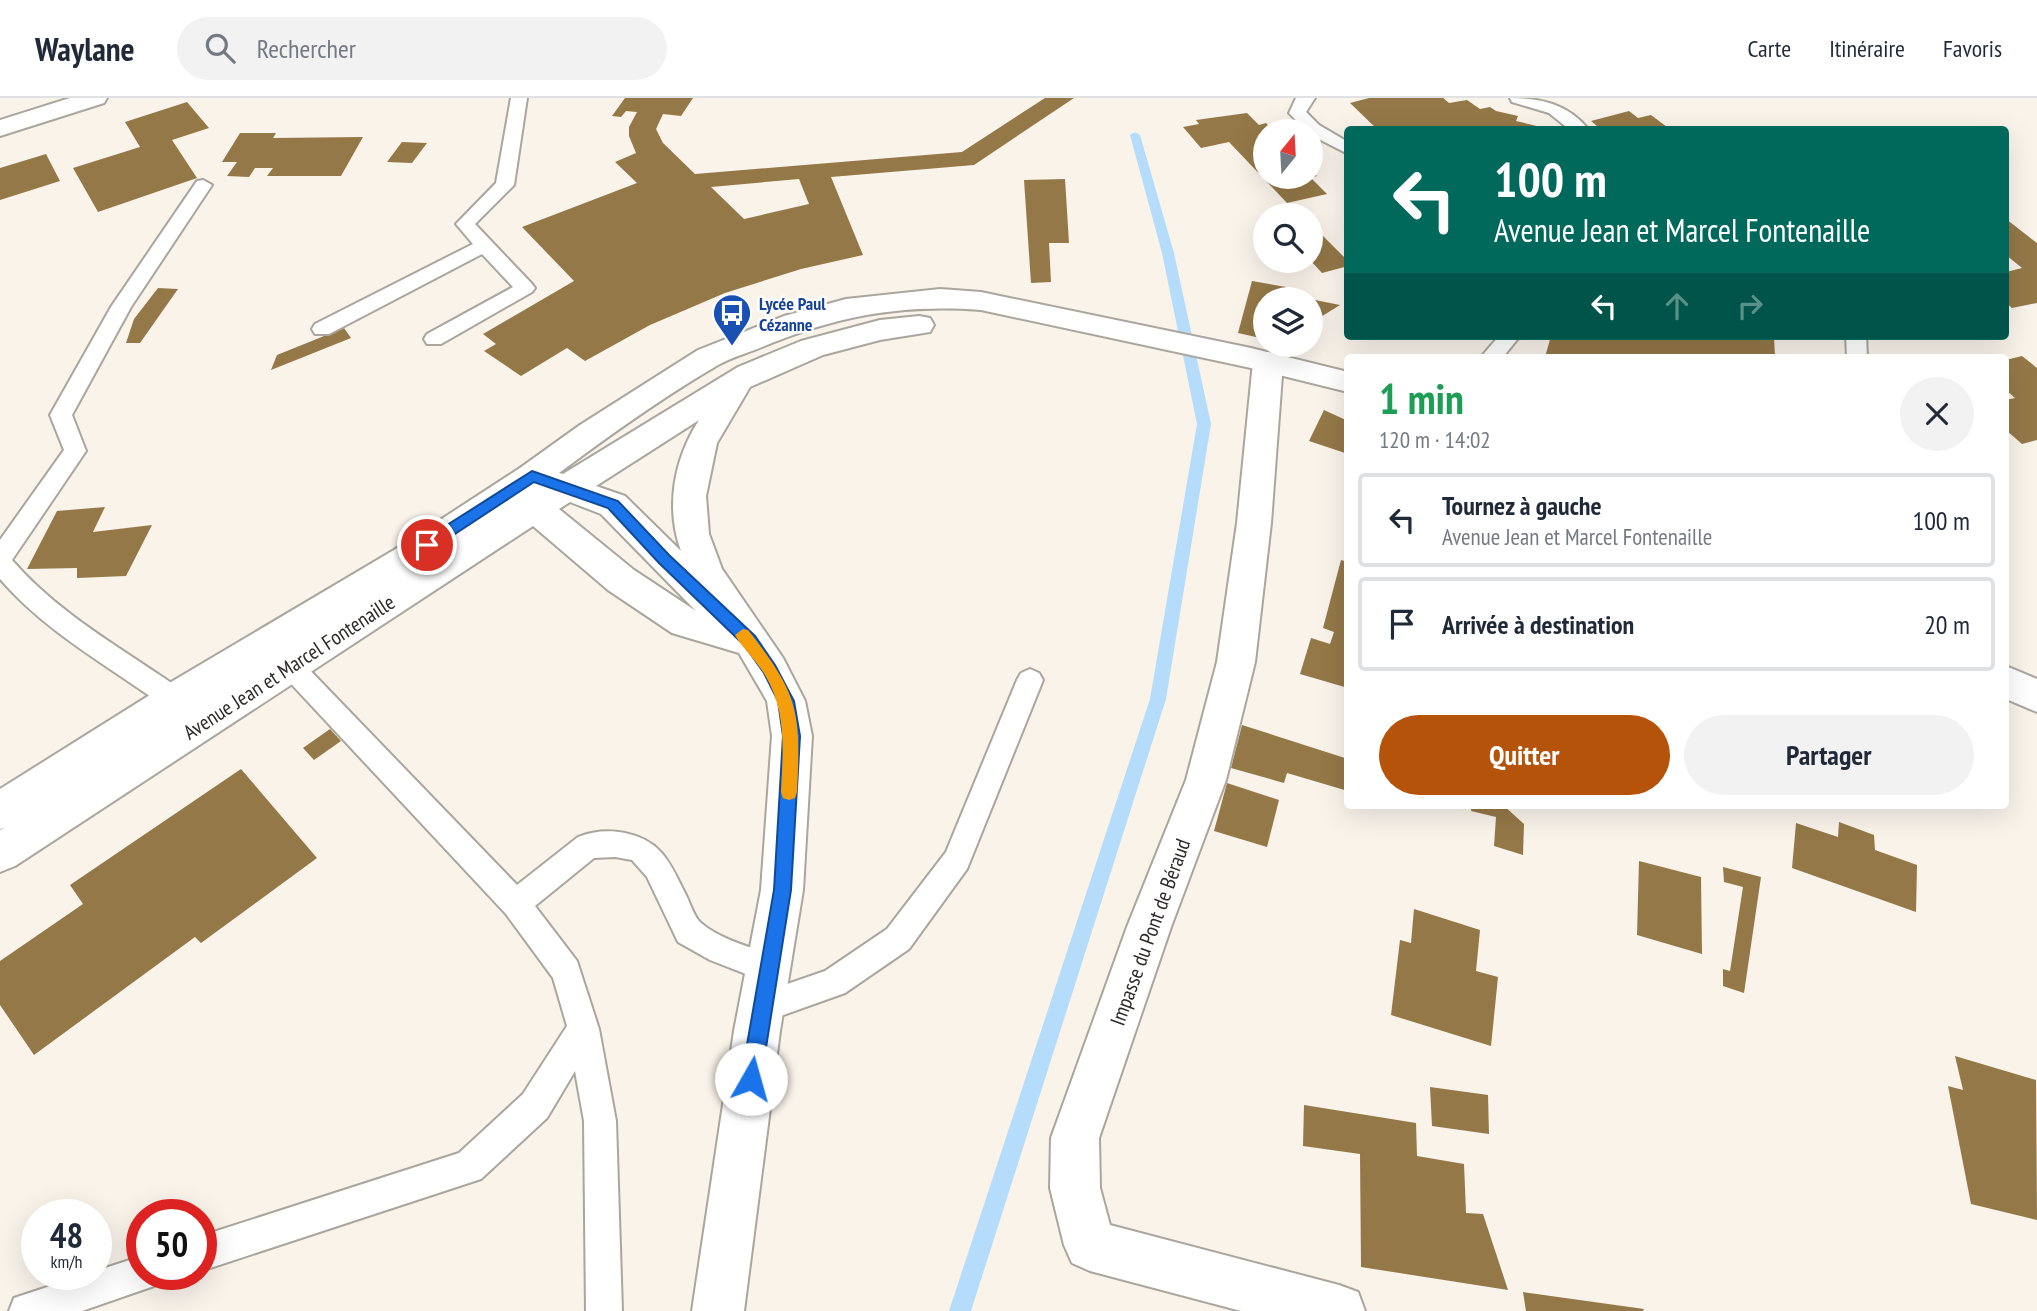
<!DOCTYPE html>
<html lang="fr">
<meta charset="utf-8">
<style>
body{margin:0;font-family:"PT Sans Narrow",sans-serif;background:#f2f2f3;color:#1f2937;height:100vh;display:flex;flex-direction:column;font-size:26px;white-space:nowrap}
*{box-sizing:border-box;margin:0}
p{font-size:23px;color:#747a83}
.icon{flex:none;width:38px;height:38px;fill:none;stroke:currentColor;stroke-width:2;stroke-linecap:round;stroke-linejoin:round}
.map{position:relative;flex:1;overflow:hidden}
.sheet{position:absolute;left:1344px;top:256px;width:665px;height:455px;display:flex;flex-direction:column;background:#fff;border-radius:7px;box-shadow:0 7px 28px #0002}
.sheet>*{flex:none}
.top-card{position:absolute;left:1344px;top:28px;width:665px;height:214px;border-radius:7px;box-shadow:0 7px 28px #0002;background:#00695c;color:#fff;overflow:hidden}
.needle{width:46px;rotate:18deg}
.buttons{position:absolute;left:1253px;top:21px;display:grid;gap:14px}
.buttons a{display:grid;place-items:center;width:70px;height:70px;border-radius:50%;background:#fff;box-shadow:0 7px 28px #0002;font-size:35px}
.speed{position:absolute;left:21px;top:1101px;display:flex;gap:14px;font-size:35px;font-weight:700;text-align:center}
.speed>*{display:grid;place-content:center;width:91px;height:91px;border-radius:50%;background:#fff;box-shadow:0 7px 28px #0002;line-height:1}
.speed small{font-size:18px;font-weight:400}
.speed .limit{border:10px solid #d22;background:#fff;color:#111}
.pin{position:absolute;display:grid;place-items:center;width:60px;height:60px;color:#fff;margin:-30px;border:4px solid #fff;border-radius:50%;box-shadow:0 2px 7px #0007}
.me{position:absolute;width:77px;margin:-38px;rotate:7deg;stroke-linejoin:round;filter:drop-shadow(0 0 5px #0008)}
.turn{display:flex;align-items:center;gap:24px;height:147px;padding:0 35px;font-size:32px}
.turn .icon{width:91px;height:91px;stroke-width:2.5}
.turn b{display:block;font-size:49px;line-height:60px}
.lanes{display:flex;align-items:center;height:66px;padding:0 35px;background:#0003;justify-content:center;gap:35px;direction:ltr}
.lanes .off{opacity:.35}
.round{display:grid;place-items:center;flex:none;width:74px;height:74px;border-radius:37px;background:#f2f2f3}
.summary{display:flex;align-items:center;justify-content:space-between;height:119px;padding:0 35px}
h1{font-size:42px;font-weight:600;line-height:52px;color:#1e9e55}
.primary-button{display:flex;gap:14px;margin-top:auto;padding:14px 35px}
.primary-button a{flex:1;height:80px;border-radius:42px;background:#b45309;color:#fff;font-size:28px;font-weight:600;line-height:80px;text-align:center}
.primary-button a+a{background:#f2f2f3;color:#1f2937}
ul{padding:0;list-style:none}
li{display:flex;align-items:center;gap:21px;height:94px;margin:0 14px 10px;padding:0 21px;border:4px solid #e0e1e3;border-radius:7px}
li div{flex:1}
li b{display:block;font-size:26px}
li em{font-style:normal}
header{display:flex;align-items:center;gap:42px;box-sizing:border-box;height:98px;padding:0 35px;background:#fff;border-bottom:2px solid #e0e1e3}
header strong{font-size:33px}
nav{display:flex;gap:38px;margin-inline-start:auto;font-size:24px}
.search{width:490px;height:63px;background:#f2f2f3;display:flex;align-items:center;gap:18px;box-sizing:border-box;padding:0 24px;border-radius:38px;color:#747a83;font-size:26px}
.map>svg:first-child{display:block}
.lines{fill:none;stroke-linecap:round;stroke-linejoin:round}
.stream{fill:#b5ddfb;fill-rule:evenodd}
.building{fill:#947848;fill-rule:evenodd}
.lane-casing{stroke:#aba69d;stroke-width:4}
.street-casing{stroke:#aba69d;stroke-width:4}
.secondary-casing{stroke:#aba69d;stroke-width:4}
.lane{fill:#fff;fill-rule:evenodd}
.street{fill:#fff;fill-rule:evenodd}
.secondary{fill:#fff;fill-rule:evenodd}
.route{fill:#1a73e8;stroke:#114b97;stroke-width:2}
.slow{fill:#f59e0b}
.labels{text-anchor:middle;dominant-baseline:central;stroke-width:5;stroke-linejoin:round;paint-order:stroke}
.far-transit-label{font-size:18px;font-weight:bold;fill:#164399;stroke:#fff;text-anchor:start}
.street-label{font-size:21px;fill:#2d2b27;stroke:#fff}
</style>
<header>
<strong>Waylane</strong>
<div class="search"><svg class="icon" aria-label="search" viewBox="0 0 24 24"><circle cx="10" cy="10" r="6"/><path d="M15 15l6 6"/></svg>Rechercher</div>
<nav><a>Carte</a><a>Itinéraire</a><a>Favoris</a></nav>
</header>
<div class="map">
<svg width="2037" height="1213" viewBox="0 0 2037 1213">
<rect width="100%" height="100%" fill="#f9f3ea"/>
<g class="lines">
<path class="stream" d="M 1135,34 L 1140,37 L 1174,155 L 1211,326 L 1166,601 L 971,1213 L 949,1213 L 1150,601 L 1197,326 L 1162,155 L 1130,37 Z"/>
</g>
<g class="building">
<path d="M 625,0 L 693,0 L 681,18 L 663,16 L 656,31 L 663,45 L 695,76 L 962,54 L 1045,0 L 1074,0 L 974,67 L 831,79 L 863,157 L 801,171 L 725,195 L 650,227 L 585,263 L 567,250 L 521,278 L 484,253 L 496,246 L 483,236 L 574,183 L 522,129 L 637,85 L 615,64 L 636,55 L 629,38 L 629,29 L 637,14 L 626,13 L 621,19 L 612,18 ZM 799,81 L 809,106 L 744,121 L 711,89 Z"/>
<path d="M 1369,0 L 1443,0 L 1449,5 L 1467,2 L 1480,11 L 1490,9 L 1496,13 L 1518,18 L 1516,23 L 1554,32 L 1378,32 L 1350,5 Z"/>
<path d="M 187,4 L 209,30 L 172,42 L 197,80 L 98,114 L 73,70 L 140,49 L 125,24 Z"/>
<path d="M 1629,13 L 1638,20 L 1651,17 L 1671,32 L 1602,32 L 1591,23 Z"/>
<path d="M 1247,15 L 1259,27 L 1266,25 L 1273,33 L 1265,33 L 1265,79 L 1311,79 L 1311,71 L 1317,78 L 1311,80 L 1327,96 L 1287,105 L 1229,44 L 1201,50 L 1183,29 L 1199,26 L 1196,22 Z"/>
<path d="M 240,35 L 276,35 L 273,40 L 363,39 L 341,78 L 267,78 L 273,70 L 255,70 L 249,79 L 227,78 L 237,64 L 222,64 Z"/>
<path d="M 402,44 L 427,45 L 412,65 L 387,64 Z"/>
<path d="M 46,56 L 60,83 L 0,102 L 0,70 Z"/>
<path d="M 1065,81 L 1069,145 L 1049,145 L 1051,184 L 1031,185 L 1024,82 Z"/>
<path d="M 2006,121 L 2037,145 L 2037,205 L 2012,210 L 2006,205 L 2006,174 L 2022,170 L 2006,157 Z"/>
<path d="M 1311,126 L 1348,163 L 1348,168 L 1322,175 L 1311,163 Z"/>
<path d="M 1252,183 L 1286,189 L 1282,201 L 1265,201 L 1265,241 L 1238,235 Z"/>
<path d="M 158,190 L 178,191 L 140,245 L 126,245 L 134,221 Z"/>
<path d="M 1315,202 L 1340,207 L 1311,225 L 1311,213 Z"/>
<path d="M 344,230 L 351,240 L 271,272 L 277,257 Z"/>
<path d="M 1551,238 L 1774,238 L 1775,259 L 1545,259 Z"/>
<path d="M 2022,258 L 2037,270 L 2037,342 L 2022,346 L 2006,332 L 2006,302 L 2015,300 L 2006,292 L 2006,262 Z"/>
<path d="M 1324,312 L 1348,323 L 1348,356 L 1309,343 Z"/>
<path d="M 105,409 L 93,434 L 152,427 L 126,478 L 77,480 L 77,470 L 27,471 L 57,413 Z"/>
<path d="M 1341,462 L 1348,464 L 1348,590 L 1300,576 L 1311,540 L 1330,546 L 1334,534 L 1323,530 Z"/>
<path d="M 1242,627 L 1348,661 L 1348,693 L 1287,675 L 1284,685 L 1231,670 Z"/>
<path d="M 330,631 L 341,643 L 314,662 L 303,650 Z"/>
<path d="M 241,671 L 317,760 L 201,845 L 195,839 L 34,957 L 0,907 L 0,863 L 83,806 L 70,787 Z"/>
<path d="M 1227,685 L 1279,702 L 1267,749 L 1214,733 Z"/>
<path d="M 1472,707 L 1503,707 L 1524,726 L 1523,757 L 1494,748 L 1496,719 L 1471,713 Z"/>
<path d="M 1839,724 L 1874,737 L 1875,752 L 1917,767 L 1916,814 L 1792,770 L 1796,725 L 1838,739 Z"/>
<path d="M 1639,763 L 1701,779 L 1702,856 L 1637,837 Z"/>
<path d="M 1723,769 L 1761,779 L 1744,895 L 1723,888 L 1723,871 L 1730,873 L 1743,789 L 1724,784 Z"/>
<path d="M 1414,811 L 1480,832 L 1476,873 L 1498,879 L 1491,948 L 1391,917 L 1400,842 L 1411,845 Z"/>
<path d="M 1955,958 L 2036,982 L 2037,1122 L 1971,1106 L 1948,988 L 1963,992 Z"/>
<path d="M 1430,989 L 1488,997 L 1489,1036 L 1432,1028 Z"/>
<path d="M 1304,1007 L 1416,1025 L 1417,1058 L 1464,1066 L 1466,1115 L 1483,1116 L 1508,1192 L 1361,1169 L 1360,1056 L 1303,1048 Z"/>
<path d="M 1523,1194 L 1644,1211 L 1643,1213 L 1526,1213 Z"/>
</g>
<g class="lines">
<g class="lane-casing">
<g id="lane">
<path d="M 511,0 L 527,0 L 514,87 L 475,126 L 532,186 L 535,190 L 532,194 L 441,246 L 427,246 L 424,241 L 427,236 L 513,189 L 482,156 L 329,236 L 315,236 L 312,231 L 315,226 L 473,146 L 456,126 L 496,85 Z"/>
<path d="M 1296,0 L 1315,0 L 1306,14 L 1319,27 L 1348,44 L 1348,56 L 1311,37 L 1311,33 L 1306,33 L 1289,15 Z"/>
<path d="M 1510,0 C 1541,0 1568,6 1589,32 L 1570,32 L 1549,15 L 1512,4 Z"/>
<path d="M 203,82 L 212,87 L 131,209 L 72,317 L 86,353 L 12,462 C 64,522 135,557 198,604 L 202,612 L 198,620 L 189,623 L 180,620 C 120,574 50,539 0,481 L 0,442 L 64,352 L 50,317 L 111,209 L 197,83 Z"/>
<path d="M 1499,238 L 1520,238 L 1503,259 L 1481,259 Z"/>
<path d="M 1846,238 L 1866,238 L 1867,259 L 1847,259 Z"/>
<path d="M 290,558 L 299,561 L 517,787 L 578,739 C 593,733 610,732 625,735 C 663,743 670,766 686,797 C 690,805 694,819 701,825 C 722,843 755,850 780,860 L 784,870 L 780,880 L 769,885 L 710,862 L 678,844 L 647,779 L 632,762 L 615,759 L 594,760 L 535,808 L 577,863 L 599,931 L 616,1023 L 622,1213 L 586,1213 L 584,1023 L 575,973 L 547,1020 L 481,1081 L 201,1173 L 201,1138 L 459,1055 L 523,996 L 567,928 L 553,880 L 506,816 L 281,575 L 277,568 L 281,561 Z"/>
<path d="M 1030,571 L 1039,575 L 1043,582 L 967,771 L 909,851 L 845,895 L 761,925 L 750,921 L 745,910 L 750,899 L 825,873 L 887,831 L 946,754 L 1017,582 L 1021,575 Z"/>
<path d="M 142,1158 L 142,1176 L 160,1176 L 154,1188 L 82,1213 L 9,1213 L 14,1200 L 87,1176 L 96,1176 L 96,1173 Z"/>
</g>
</g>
<g class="street-casing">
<path id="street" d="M 1268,254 L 1279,257 L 1283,264 L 1271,425 L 1255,564 L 1226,682 L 1171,829 L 1099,1040 L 1100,1090 L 1110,1127 L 1339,1187 L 1358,1194 L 1365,1213 L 1241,1213 L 1090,1173 L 1072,1165 L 1064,1147 L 1050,1090 L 1051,1040 L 1127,829 L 1186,682 L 1217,564 L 1237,425 L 1253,264 L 1257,257 Z"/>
</g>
<g class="secondary-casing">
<g id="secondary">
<path d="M 70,0 L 107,0 L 104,5 L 0,38 L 0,22 Z"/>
<path d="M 940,191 L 981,194 L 1251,250 L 1348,274 L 1348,294 L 1251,270 L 981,212 C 900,206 837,218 762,249 C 748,255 732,259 718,267 C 663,299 610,337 559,375 L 563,376 L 738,269 L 801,243 L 880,222 L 919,218 L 930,220 L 934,227 L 930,234 L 880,242 L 823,257 L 750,289 L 717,345 L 706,398 L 709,436 L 722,471 L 783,560 L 805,603 L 812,638 L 803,792 L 780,933 L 744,1213 L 692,1213 L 734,933 L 761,792 L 772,638 L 767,603 L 739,555 L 672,535 L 608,492 L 533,428 L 15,768 L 0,774 L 0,732 L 4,730 L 0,731 L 0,691 L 161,590 L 394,452 L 520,370 L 580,327 L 698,252 L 784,218 L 846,201 ZM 699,322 C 674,361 665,409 681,453 L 625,398 L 596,388 ZM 570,404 L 601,416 L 696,513 L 634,472 L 559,411 Z"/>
<path d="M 2006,568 L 2037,581 L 2037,614 L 2006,601 Z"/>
</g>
</g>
<use href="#lane" class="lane"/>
<use href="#street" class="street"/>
<use href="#secondary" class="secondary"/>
</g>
<path class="route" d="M 532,373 L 618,403 L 669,457 L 755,538 L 775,567 L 794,603 L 800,638 L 791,792 L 761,981 L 758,988 L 751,991 L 744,988 L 741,981 L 774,792 L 783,638 L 778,603 L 764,575 L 744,547 L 659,465 L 608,410 L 534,384 L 432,451 L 422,451 L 420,447 L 422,443 Z"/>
<path class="slow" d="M 743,531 L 748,532 C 799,597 801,614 797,694 L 795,700 L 789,702 L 783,700 L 781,694 C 783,653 787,614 765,577 C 756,562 743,551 735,537 Z"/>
<defs>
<g id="bus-pin" transform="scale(2.0125)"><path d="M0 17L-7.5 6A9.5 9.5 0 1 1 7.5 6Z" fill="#1a4fb4" stroke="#fff"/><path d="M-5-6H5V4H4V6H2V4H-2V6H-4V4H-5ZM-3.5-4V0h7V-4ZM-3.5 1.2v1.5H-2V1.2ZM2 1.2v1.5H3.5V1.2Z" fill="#fff"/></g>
</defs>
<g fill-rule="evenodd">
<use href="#bus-pin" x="732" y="215"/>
</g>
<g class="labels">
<g class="far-transit-label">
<text x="759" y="205">Lycée Paul<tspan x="759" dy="21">Cézanne</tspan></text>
</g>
<g class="street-label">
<text transform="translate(289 569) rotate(-33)">Avenue Jean et Marcel Fontenaille</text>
<text transform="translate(1150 834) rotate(-70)">Impasse du Pont de Béraud</text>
</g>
</g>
</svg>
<div class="buttons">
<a><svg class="needle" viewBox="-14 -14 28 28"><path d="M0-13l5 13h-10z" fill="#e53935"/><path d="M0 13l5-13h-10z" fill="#747a83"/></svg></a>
<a><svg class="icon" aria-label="search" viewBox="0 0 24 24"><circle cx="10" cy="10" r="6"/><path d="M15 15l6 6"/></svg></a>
<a><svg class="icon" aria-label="layers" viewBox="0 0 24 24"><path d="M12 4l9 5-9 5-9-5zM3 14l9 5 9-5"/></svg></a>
</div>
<div class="speed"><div>48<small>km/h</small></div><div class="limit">50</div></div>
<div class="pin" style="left:427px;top:447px;background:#d93025"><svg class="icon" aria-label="arrive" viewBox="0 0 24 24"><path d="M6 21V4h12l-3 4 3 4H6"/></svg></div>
<svg class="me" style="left:751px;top:981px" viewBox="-20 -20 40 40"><circle r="19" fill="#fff"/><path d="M0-13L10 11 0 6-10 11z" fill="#1a73e8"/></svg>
<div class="top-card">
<div class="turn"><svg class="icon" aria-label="left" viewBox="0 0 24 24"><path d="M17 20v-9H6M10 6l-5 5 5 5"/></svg><div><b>100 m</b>Avenue Jean et Marcel Fontenaille</div></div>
<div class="lanes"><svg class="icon" aria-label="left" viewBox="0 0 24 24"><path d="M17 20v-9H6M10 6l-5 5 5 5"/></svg><svg class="icon off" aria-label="ahead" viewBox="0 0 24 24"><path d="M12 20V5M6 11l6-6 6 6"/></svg><svg class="icon off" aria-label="right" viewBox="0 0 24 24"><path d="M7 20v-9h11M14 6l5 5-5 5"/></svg></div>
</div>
<section class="sheet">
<div class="summary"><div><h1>1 min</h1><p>120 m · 14:02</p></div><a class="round"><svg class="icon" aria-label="close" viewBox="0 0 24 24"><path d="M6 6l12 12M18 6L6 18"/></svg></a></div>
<ul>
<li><svg class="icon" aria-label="left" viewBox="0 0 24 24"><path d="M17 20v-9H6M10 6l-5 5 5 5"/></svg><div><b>Tournez à gauche</b><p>Avenue Jean et Marcel Fontenaille</p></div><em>100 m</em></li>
<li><svg class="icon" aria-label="arrive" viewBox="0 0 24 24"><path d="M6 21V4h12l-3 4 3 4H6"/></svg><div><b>Arrivée à destination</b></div><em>20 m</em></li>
</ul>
<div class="primary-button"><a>Quitter</a><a>Partager</a></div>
</section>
</div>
